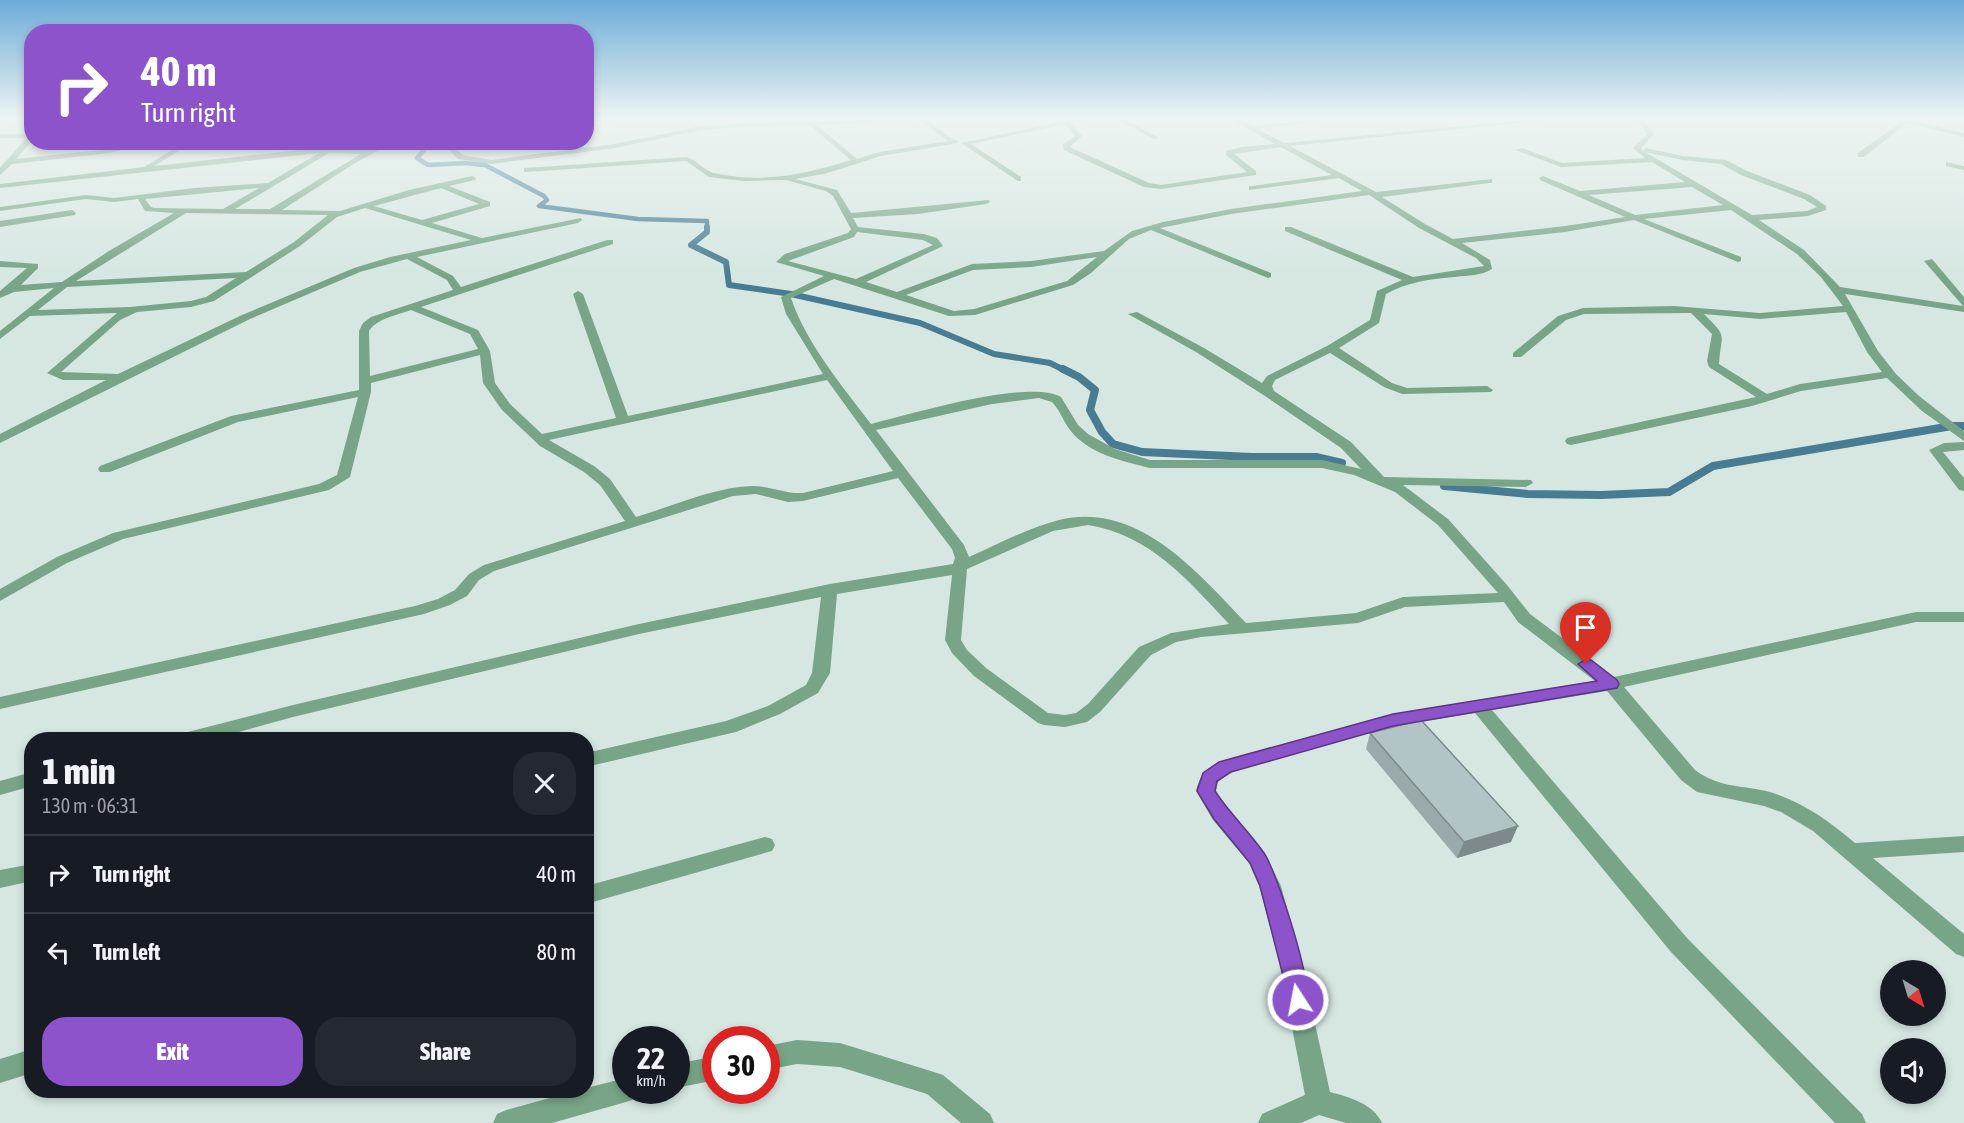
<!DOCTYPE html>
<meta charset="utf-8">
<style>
body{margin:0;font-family:"Asap Condensed",sans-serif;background:#242831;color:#f1f3f6;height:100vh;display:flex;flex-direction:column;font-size:22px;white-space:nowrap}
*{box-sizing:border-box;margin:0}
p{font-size:20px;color:#9ea1a6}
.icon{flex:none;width:33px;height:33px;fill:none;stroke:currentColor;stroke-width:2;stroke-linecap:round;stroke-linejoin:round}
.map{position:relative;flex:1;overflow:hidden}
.details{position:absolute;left:24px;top:732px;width:570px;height:366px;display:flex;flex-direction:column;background:#171b24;border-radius:24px;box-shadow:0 3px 9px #0003}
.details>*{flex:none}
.banner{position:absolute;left:24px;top:24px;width:570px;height:126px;border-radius:24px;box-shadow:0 3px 9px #0003;background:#8d53ca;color:#fff;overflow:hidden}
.needle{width:39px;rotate:142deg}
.fabs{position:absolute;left:1880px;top:960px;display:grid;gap:12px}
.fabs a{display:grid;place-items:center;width:66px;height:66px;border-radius:50%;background:#171b24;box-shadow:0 3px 9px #0003;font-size:30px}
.speed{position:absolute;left:612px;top:1026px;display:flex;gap:12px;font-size:30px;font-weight:700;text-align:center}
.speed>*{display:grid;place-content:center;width:78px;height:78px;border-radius:50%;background:#171b24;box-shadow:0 3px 9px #0003;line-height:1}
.speed small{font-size:15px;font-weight:400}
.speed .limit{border:9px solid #d22;background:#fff;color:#111}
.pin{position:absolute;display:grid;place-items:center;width:51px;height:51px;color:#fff;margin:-62px -26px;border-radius:50% 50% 50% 0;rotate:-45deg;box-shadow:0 0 6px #0007}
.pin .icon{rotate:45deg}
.me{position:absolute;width:66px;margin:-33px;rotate:349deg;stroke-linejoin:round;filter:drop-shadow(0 0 4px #0008)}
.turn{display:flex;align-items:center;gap:21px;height:126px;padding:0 18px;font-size:27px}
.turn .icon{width:78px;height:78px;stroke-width:2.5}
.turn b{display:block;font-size:42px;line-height:51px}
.round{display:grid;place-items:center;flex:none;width:63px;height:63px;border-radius:24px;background:#242831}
.summary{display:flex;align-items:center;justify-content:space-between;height:102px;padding:0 18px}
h1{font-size:36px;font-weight:800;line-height:45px}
.primary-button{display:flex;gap:12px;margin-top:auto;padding:12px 18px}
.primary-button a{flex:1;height:69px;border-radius:24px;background:#8d53ca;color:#fff;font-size:24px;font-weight:800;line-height:69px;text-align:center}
.primary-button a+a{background:#242831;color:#f1f3f6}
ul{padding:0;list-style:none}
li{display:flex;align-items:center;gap:18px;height:78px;padding:0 18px;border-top:2px solid #363941}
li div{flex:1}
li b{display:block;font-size:22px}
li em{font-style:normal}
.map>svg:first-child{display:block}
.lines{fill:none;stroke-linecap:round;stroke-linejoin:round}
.stream-far2{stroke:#487c93;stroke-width:4.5}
.stream-far1{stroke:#487c93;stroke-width:6}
.stream{stroke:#487c93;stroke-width:8}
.street{fill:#78a587;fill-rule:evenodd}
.wall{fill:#9aa9aa}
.shaded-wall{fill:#7d898b}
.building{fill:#b3c4c6;stroke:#7d898b;stroke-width:1.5}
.route{fill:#8d53ca;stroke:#5c3683;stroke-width:1.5}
</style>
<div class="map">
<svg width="1964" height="1123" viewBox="0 0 1964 1123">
<rect width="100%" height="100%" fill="#d6e7e2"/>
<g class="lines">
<path class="stream-far2" d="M 431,142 L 417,158 L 428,165 L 465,163 L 485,165 L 544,196 L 547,200 L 539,206 L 638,219 L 707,221 L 707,228"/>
<path class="stream-far1" d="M 707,227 L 707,232 L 691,245 L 726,262 L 729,285 L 791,294 L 920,323 L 994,354 L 1050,363 L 1066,371"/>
<g class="stream">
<path d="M 1063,369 L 1079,377 L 1095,390 L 1090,410 L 1102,432 L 1113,444 L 1142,452 L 1252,457 L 1316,457 L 1342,463"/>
<path d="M 1444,486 L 1528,494 L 1601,495 L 1669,492 L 1713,466 L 1952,426 L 1964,426"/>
</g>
<g class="street">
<path d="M 0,119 L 13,119 L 0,123 Z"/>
<path d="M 586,119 L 626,119 L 586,123 Z"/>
<path d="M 927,119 L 949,137 L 958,141 L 958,143 L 881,156 L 824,174 L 795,179 L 837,190 L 851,213 L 989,200 L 990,202 L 986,204 L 918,214 L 853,218 L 858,227 L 924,234 L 937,238 L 943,246 L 866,282 L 897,292 L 972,264 L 1031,261 L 1104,251 L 1132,231 L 1163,222 L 1231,209 L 1362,191 L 1339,178 L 1249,190 L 1249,186 L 1252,186 L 1332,175 L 1281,147 L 1234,154 L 1256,171 L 1256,175 L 1161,189 L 1144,187 L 1064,150 L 1063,144 L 1075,136 L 1065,124 L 971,144 L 1021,177 L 1021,181 L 1018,181 L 961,143 L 1074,119 L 1090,119 L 1072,123 L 1082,136 L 1070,147 L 1149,183 L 1161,185 L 1247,172 L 1226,155 L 1226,151 L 1241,147 L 1275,144 L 1231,119 L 1239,119 L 1252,126 L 1331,119 L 1258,129 L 1284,143 L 1534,119 L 1558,119 L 1290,146 L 1376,192 L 1492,179 L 1492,183 L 1489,183 L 1382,197 L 1425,224 L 1453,239 L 1565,226 L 1625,217 L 1540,180 L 1539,178 L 1543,176 L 1580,191 L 1685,182 L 1652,162 L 1561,167 L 1515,150 L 1522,148 L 1562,163 L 1645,158 L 1633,148 L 1647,134 L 1637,119 L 1643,119 L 1654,134 L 1641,148 L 1643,151 L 1646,148 L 1683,156 L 1726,160 L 1747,171 L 1810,195 L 1826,206 L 1826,210 L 1808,216 L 1759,220 L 1804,250 L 1840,287 L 1963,306 L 1924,261 L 1932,259 L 1964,297 L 1964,312 L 1845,294 L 1878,351 L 1896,374 L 1919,396 L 1964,431 L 1964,441 L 1922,411 L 1887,378 L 1801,391 L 1752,406 L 1571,445 L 1567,444 L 1565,441 L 1567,438 L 1571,437 L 1756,397 L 1709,367 L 1707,361 L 1712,334 L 1691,313 L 1584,314 L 1566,320 L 1521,357 L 1513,357 L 1513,353 L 1558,316 L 1583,308 L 1674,306 L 1760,313 L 1843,306 L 1821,277 L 1797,254 L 1731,210 L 1644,219 L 1741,257 L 1741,261 L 1738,262 L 1634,220 L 1565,232 L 1462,243 L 1490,260 L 1492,269 C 1481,276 1468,275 1455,277 C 1431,279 1407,282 1386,294 L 1379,323 L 1339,348 L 1392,383 L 1407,388 L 1487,386 L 1493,390 L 1491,392 L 1402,394 L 1384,387 L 1330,353 L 1275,380 L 1272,386 L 1274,391 L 1351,442 L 1384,477 L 1531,480 L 1533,483 L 1526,487 L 1403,485 L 1448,519 L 1507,585 L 1530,614 L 1614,677 L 1916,612 L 1964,612 L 1964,622 L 1916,622 L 1624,687 L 1695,770 C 1718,787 1738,785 1766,791 C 1800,800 1828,820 1855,843 L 1964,836 L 1964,852 L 1873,858 L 1964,934 L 1964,957 L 1956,954 L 1813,831 L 1781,812 L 1764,806 L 1697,792 L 1681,780 L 1607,691 L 1492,710 L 1687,938 L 1862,1114 L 1866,1123 L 1835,1123 L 1671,952 L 1475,713 L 1393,726 L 1231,772 L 1218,782 L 1216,791 L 1227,810 L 1264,852 L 1281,886 L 1301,960 L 1330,1092 C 1349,1097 1374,1104 1382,1123 L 1346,1123 L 1319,1115 L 1301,1123 L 1258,1123 L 1262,1114 L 1305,1095 L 1279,960 L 1259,886 L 1249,863 L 1213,820 L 1196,791 C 1200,775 1205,771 1218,762 L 1393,714 L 1595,681 L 1518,622 L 1504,602 L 1405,607 L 1358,623 L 1201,637 L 1176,642 L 1151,655 L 1100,712 L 1087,722 L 1065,727 L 1044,725 L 1038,723 L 974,676 L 952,653 L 945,640 L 952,575 L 837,594 L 830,673 L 818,693 L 780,714 L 736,732 L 586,767 L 586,753 L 726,721 L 768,706 L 806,685 L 812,673 L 821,597 L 639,634 L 293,717 L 210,740 L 175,740 L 177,735 L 184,733 L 293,705 L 639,624 L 830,584 L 953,564 L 955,558 L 952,549 L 898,478 L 803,501 L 788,502 L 756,494 L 733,496 L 494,571 L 479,580 L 467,596 L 450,605 L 424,614 L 0,709 L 0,697 L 415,606 L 438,599 L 455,590 L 469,574 L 484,565 L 625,521 L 600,485 L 584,472 L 540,446 L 502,410 L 483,383 L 480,355 L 371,383 L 371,392 L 350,477 L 329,490 L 123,539 L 67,563 L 0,601 L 0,589 L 57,557 L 113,533 L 319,484 L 337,475 L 358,397 L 238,422 L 110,472 L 100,472 L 98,469 L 100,466 L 231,416 L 359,390 L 359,331 L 363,323 L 371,317 L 453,290 L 447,280 L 407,259 L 360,272 L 250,319 L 0,443 L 0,434 L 106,380 L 63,380 L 47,373 L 117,313 L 30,316 L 0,339 L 0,331 L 54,288 L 14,292 L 0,298 L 0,291 L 27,268 L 0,267 L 0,261 L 38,264 L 38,268 L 21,285 L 62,282 L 109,251 L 174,213 L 145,211 L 138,199 L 114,202 L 86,199 L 0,211 L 0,207 L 86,195 L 114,198 L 194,188 L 268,183 L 319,153 L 0,188 L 0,184 L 144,167 L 185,142 L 194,142 L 154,166 L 309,149 L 369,150 L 384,142 L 394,142 L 355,163 L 282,210 L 340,211 L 409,190 L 472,176 L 476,178 L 475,180 L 449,186 L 490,202 L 490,206 L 432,223 L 482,238 L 581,218 L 582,220 L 578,223 L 417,257 L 453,276 L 461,287 L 607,240 L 613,240 L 613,244 L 421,307 L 478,330 L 490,351 L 495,383 L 510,404 L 542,434 L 616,418 L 573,294 L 578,291 L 583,294 L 628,416 L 823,374 L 786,314 L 781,297 L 824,276 L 776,262 L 785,254 L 848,233 L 851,229 L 833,196 L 826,191 L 786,180 L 744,181 L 709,177 L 686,161 L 527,172 L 524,172 L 524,168 L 687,157 C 697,160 704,171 714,173 C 760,184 807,174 851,160 L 809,125 L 753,126 L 701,130 L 615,148 L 491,164 L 458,159 L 449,150 L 448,142 L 455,142 L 456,149 L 463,155 L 491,160 L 615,144 L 701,126 L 809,120 ZM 920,120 L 948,141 L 880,152 L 857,159 L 817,125 ZM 1645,152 L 1683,160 L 1721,164 L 1741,175 L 1804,199 L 1817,207 L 1807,211 L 1752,215 ZM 329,153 L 361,154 L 270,209 L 235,209 ZM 1692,187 L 1723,205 L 1635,215 L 1589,195 ZM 259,188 L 223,209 L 154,208 L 151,207 L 145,199 ZM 441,188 L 479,204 L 422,220 L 374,206 ZM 1369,195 L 1419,228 L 1476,258 L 1484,266 L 1413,277 L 1291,227 L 1285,227 L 1285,231 L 1402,280 L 1377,291 L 1370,320 L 1327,346 L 1267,376 L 1262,383 L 1204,348 L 1137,312 L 1128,314 L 1196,352 L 1265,396 L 1341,448 L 1361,469 L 1322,460 L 1150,460 L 1115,449 L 1088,434 L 1078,425 L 1061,397 C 1030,378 908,415 871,424 C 843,387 806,343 791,298 L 834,279 L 949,316 L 975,315 L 1073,285 L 1091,273 L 1129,239 L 1151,230 L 1268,278 L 1271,277 L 1271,273 L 1160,228 L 1231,214 ZM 365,208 L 471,240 L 390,257 L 354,268 L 242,315 L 118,374 L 61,372 L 120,320 L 137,312 L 191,307 L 214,301 L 300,246 L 337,217 ZM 186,213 L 328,215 L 294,242 L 246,272 L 76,281 ZM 857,232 L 923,240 L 933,245 L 856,279 L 788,261 L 854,237 ZM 1097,257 L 1067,281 L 974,309 L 954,311 L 906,295 L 973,270 L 1031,267 ZM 236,278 L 206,297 L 191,301 L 130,307 L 38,310 L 67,287 ZM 411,310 L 470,334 L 478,349 L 370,376 L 369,331 C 377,318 398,315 411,310 ZM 1846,312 L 1867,352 L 1882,372 L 1800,384 L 1767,394 L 1719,364 C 1721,332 1729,339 1704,314 L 1760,319 ZM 827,380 L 893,471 L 803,493 C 785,494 770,486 753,486 C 714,487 673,506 636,517 L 610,479 L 594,466 L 549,440 ZM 1039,398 L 1052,402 C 1060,410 1063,421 1070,430 C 1088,454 1123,461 1150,468 L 1322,468 L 1354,475 L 1395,492 L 1438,525 L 1498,593 L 1403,597 L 1356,613 L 1246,623 C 1197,572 1138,501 1059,520 C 1028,528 998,544 969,557 L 964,545 L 876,430 L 992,404 ZM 1088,525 C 1150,535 1188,580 1229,624 L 1171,633 L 1139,647 L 1088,704 L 1076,713 L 1065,715 L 1048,713 L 986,668 L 967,650 L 961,640 L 967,569 L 1053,531 Z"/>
<path d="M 1116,119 L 1124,119 L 1159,138 L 1154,139 Z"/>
<path d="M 1894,119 L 1906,119 L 1964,133 L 1964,137 L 1907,123 L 1864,157 L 1858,157 L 1858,153 L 1901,122 Z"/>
<path d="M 0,134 L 32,134 L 32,141 L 16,159 L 110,149 L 139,142 L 154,142 L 110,153 L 12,164 L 0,175 L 0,168 L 26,138 L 0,138 Z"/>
<path d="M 1946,162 L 1964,166 L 1964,170 L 1946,166 Z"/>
<path d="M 72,210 L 76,213 L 75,215 L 0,227 L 0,221 Z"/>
<path d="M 1964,442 L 1964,450 L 1943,452 L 1964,478 L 1964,491 L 1959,490 L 1929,450 L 1944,443 Z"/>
<path d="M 32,772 L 32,786 L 0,795 L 0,781 Z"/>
<path d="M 765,837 L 772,839 L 775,845 L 772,851 L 586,904 L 586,886 Z"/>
<path d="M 32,864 L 32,881 L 0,888 L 0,870 Z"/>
<path d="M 797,1040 L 840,1043 L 934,1072 L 943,1075 L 990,1114 L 994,1123 L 961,1123 L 927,1094 L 840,1067 L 797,1064 L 766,1070 L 766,1046 Z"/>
<path d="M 32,1049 L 32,1073 L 0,1083 L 0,1059 Z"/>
<path d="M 716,1056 L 716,1080 L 676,1088 L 676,1064 Z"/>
<path d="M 626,1078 L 626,1090 L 638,1090 L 635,1099 L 626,1102 L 552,1123 L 493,1123 L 497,1114 L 506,1110 L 579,1090 L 586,1090 L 586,1088 Z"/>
</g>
</g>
<path class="wall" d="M 1370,733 L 1511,842 L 1457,858 L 1366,749 Z"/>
<path class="shaded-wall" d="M 1518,826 L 1511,842 L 1457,858 L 1464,842 Z"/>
<path class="building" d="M 1421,720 L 1518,826 L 1464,842 L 1370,733 Z"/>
<linearGradient id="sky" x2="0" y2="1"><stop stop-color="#6dacd8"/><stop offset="0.43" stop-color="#edf4f2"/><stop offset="1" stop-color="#edf4f2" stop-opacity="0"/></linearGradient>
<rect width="1964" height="276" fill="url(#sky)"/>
<path class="route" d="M 1586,659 L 1591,660 L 1617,680 L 1619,684 L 1617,688 L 1393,726 L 1231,772 L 1217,781 L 1215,791 C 1229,813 1249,831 1264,853 C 1277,872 1315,988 1306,1007 L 1298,1010 L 1291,1007 L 1260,886 L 1250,863 L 1214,819 L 1197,791 L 1203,773 L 1219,762 L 1393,714 L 1597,681 L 1578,664 Z"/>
</svg>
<div class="fabs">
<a><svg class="needle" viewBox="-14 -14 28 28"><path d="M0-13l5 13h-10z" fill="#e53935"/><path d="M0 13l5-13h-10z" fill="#9ea1a6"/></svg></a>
<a><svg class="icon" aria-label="sound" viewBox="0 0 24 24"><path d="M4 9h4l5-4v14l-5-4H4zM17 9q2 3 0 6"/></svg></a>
</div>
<div class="speed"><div>22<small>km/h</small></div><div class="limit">30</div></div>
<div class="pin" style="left:1586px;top:664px;background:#d93025"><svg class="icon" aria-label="arrive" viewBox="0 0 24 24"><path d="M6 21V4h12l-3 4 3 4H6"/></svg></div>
<svg class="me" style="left:1298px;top:1000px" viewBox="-20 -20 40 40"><circle r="17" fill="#8d53ca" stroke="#fff" stroke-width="3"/><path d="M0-11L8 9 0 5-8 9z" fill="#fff"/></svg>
<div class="banner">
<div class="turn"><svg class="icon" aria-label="right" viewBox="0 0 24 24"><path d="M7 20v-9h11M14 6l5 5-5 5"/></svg><div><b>40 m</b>Turn right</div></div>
</div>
<section class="details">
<div class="summary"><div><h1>1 min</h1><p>130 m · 06:31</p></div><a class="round"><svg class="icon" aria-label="close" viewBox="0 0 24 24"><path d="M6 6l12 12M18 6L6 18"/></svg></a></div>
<ul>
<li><svg class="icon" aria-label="right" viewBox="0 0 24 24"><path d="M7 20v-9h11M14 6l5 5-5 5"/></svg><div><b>Turn right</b></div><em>40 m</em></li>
<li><svg class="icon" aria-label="left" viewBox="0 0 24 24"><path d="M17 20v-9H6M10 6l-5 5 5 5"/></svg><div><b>Turn left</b></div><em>80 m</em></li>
</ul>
<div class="primary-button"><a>Exit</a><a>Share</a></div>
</section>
</div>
